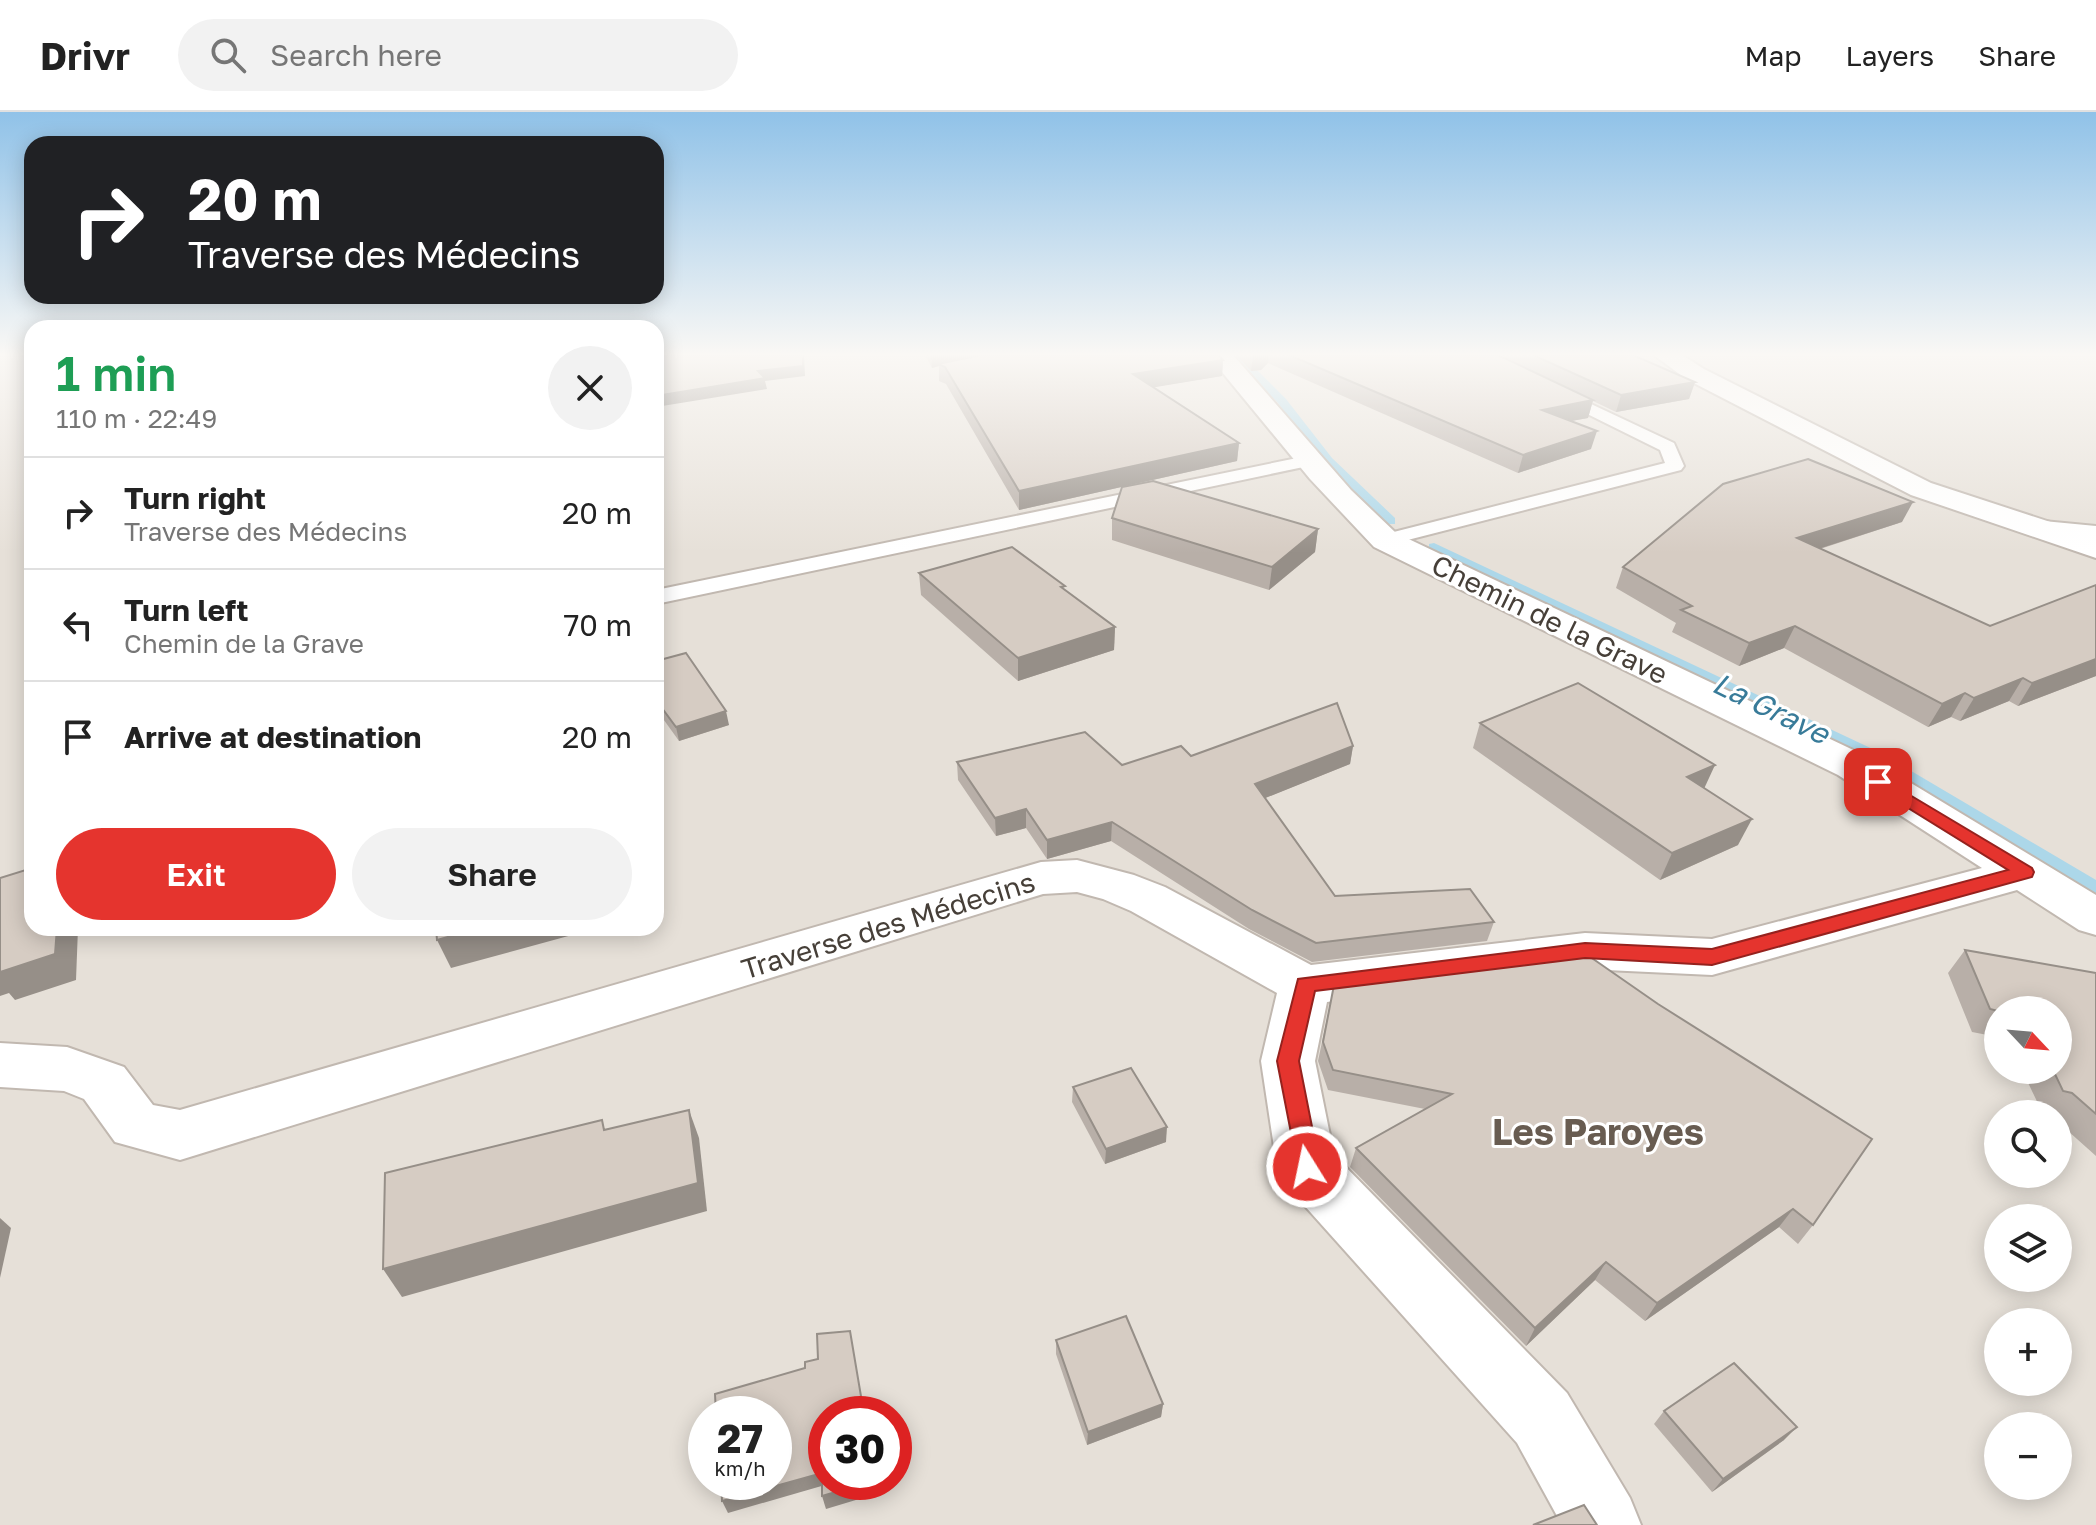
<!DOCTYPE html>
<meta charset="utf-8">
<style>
body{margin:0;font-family:"Golos Text",sans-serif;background:#f2f2f2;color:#222;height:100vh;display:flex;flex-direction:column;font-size:30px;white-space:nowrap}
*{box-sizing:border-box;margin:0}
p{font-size:26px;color:#767676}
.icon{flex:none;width:44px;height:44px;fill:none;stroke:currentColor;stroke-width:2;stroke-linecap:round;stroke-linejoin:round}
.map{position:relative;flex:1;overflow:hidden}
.panel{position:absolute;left:24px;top:208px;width:640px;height:616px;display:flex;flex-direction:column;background:#fff;border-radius:24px;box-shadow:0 4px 20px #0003}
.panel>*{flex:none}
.top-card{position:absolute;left:24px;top:24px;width:640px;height:168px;border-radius:24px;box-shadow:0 4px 20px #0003;background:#202124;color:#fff;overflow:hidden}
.needle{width:52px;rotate:116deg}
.buttons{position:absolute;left:1984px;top:884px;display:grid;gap:16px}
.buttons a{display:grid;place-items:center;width:88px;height:88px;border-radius:50%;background:#fff;box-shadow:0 4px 20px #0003;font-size:40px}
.speed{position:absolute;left:688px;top:1284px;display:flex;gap:16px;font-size:40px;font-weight:700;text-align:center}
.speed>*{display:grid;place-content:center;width:104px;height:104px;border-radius:50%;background:#fff;box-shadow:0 4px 20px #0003;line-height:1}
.speed small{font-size:20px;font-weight:400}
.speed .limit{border:12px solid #d22;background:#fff;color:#111}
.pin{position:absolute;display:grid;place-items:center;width:68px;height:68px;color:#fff;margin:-34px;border-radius:16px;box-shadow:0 4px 12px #0006}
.me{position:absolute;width:88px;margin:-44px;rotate:350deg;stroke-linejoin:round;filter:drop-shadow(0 0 6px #0008)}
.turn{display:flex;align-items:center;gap:28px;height:168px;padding:0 32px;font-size:36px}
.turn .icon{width:104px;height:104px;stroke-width:2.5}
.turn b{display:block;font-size:56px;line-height:68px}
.round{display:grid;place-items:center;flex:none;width:84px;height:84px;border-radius:42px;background:#f2f2f2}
.summary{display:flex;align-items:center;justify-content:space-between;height:136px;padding:0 32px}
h1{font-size:48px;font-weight:600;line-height:60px;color:#1e9e55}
.button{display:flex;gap:16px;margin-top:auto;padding:16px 32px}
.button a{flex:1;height:92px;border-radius:48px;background:#e5342e;color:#fff;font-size:32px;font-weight:600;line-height:92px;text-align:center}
.button a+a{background:#f2f2f2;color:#222}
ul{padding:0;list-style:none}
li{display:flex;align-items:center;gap:24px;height:112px;padding:0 32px;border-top:2px solid #e0e0e0}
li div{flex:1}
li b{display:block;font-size:30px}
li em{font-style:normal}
header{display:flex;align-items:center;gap:48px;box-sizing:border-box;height:112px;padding:0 40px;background:#fff;border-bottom:2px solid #e0e0e0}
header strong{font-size:38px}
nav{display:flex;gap:44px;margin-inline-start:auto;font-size:28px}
.search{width:560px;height:72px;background:#f2f2f2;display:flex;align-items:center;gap:20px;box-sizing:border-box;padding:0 28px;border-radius:44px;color:#767676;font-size:30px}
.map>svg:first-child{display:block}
.residential{fill:#e6e0d8;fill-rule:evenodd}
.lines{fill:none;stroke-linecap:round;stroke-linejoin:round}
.stream{fill:#acd7e9;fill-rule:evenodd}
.lane-casing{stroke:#c1b8b0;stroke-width:4}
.street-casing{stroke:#c1b8b0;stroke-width:4}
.lane{fill:#fff;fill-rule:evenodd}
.street{fill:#fff;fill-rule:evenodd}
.wall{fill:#b8afa8}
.shaded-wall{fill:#968f88}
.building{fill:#d6ccc3;stroke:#968f88;stroke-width:2}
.route{fill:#e5342e;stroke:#95221e;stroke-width:2}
.labels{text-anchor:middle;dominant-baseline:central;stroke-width:6;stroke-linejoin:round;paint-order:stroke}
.street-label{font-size:28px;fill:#463f38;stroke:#fff}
.water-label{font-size:30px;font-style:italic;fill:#387b99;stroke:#fff}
.near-neighbourhood-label{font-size:36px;font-weight:bold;fill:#685c51;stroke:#fff}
</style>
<header>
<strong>Drivr</strong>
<div class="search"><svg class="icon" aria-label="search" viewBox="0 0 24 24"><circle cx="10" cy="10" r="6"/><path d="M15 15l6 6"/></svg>Search here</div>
<nav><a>Map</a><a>Layers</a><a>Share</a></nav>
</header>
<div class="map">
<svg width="2096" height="1413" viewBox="0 0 2096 1413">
<rect width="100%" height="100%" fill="#f3efe9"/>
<path class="residential" d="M 0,243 L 32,243 L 32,816 L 656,816 L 656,243 L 2096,243 L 2096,1413 L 0,1413 ZM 1998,898 L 2058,898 L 2058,958 L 1998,958 ZM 1998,1002 L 2058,1002 L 2058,1062 L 1998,1062 ZM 1998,1106 L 2058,1106 L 2058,1166 L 1998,1166 ZM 1998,1210 L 2058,1210 L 2058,1270 L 1998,1270 ZM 706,1302 L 774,1302 L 774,1370 L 706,1370 ZM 826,1302 L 894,1302 L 894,1370 L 826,1370 ZM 1998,1314 L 2058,1314 L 2058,1374 L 1998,1374 Z"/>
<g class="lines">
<g class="stream">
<path d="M 1231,243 L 1242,243 L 1286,287 L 1332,346 L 1395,406 L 1395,412 L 1385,412 L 1322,352 L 1278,291 Z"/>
<path d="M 1434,431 L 1879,640 L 2096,768 L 2096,785 L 1865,648 L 1429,438 L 1429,432 Z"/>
</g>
<g class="lane-casing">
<g id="lane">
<path d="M 1557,276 L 1674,331 L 1684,354 L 1681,358 L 1392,432 L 1378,432 L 1375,428 L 1378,424 L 1665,351 L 1660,338 L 1551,284 L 1549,281 Z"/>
<path d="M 1307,344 L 1313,345 L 1316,349 L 1313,353 L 656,492 L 656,478 Z"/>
<path d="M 2033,408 L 2096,414 L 2096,426 L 2026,418 L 2023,414 Z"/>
</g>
</g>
<g class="street-casing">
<g id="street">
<path d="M 1208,243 L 1233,243 L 1351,378 L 1396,421 L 1868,645 L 2096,783 L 2096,823 L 2079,818 L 2017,778 L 1712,863 L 1585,857 L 1327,890 L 1315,949 L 1334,1043 L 1567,1281 L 1630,1386 L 1641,1413 L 1562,1413 L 1517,1331 L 1286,1073 L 1277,1055 L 1261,949 L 1277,881 L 1131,799 L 1103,787 L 1077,780 L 1043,782 L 180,1048 L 115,1030 L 84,987 L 64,979 L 0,975 L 0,931 L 67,935 L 124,955 L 153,993 L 180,998 L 1041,750 L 1077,748 L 1134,763 L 1165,775 L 1311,853 L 1585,821 L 1712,827 L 1982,756 L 1838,663 L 1374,435 L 1310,367 Z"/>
<path d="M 1654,243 L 1682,243 L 1704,257 L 1931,371 L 2096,425 L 2096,446 L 1911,383 L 1686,267 Z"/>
</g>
</g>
<use href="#lane" class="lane"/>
<use href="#street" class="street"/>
</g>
<g class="wall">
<path d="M 925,243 L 1219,243 L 1223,248 L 1222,264 L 1153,275 L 1239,331 L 1237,349 L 1019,398 L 946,272 L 939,269 L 939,254 L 932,256 Z"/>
<path d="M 1236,243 L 1633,243 L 1695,270 L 1689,287 L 1616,300 L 1593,289 L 1588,306 L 1571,309 L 1591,337 L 1518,361 L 1268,251 L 1261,258 L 1251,259 Z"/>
<path d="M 1112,406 L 1318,417 L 1315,440 L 1269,478 L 1112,428 Z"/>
<path d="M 1902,410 L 1820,437 L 1990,514 L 2096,473 L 2096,564 L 2018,594 L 2009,589 L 1960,609 L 1951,605 L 1928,615 L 1784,536 L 1739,554 L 1672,520 L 1676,511 L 1616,476 L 1623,455 Z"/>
<path d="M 919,461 L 1065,478 L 1115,515 L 1114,538 L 1018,569 L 921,483 Z"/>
<path d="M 656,549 L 729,613 L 679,629 L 656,597 Z"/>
<path d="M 1480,611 L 1704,676 L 1738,733 L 1660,768 L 1473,636 Z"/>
<path d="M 1353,634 L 1350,652 L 1265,686 L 1335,784 L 1494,810 L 1487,829 L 1312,850 L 1249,817 L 1111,729 L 1047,747 L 1026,716 L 996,724 L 958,668 L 957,650 L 1122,653 L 1191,644 Z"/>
<path d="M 1965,838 L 2096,861 L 2096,1044 L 2058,1010 L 2058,1002 L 2043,1002 L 2022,958 L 2058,958 L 2058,898 L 1998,898 L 1998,925 L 1972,920 L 1948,861 Z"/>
<path d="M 1586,842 L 1813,1113 L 1798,1132 L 1779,1115 L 1645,1209 L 1595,1168 L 1526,1234 L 1350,1055 L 1356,1036 L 1425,997 L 1328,978 L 1318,949 L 1334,873 Z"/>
<path d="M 1073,975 L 1166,1030 L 1105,1052 L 1072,990 Z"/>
<path d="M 1056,1228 L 1163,1292 L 1161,1305 L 1087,1333 L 1056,1242 Z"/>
<path d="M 1664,1299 L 1784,1328 L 1712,1380 L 1654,1312 Z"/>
</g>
<g class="shaded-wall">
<path d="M 804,243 L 805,264 L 765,269 L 767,277 L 656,295 L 656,284 L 758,259 Z"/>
<path d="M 931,243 L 988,243 L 938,252 L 939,254 L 932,256 Z"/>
<path d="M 1253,243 L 1269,243 L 1268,251 L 1261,258 L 1251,259 Z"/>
<path d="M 1223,248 L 1222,264 L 1132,279 L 1133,262 Z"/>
<path d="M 1695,270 L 1689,287 L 1616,300 L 1621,283 Z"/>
<path d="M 1593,288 L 1588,306 L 1538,315 L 1542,298 Z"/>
<path d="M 1597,319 L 1591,337 L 1518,361 L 1523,343 Z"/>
<path d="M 1239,331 L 1237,349 L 1019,398 L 1019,379 Z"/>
<path d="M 1913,390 L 1902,410 L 1787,447 L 1797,426 Z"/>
<path d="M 1318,417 L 1315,440 L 1269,478 L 1272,455 Z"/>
<path d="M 1795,514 L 1784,536 L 1739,554 L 1749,531 Z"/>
<path d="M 1115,515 L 1114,538 L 1018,569 L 1018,546 Z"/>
<path d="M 2096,547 L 2096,564 L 2018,594 L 2032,571 Z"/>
<path d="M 2023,566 L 2009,589 L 1960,609 L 1974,586 Z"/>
<path d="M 1965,581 L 1951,605 L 1928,615 L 1942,592 Z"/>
<path d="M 726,599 L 729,613 L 679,629 L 676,615 Z"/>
<path d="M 1353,634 L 1350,652 L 1253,691 L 1255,672 Z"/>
<path d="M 1715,653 L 1703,679 L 1687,665 Z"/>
<path d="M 1026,697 L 1026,716 L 996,724 L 995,706 Z"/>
<path d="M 1752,707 L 1738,733 L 1660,768 L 1672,741 Z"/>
<path d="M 1112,710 L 1111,729 L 1047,747 L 1047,728 Z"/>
<path d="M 57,816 L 78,816 L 76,868 L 15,888 L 9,881 L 0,884 L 0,860 Z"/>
<path d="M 480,816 L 571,816 L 572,823 L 451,856 L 437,828 Z"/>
<path d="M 689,998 L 699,1026 L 707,1099 L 402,1185 L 383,1157 Z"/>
<path d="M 1167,1015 L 1166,1030 L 1105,1052 L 1106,1037 Z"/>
<path d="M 1793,1097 L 1779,1115 L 1645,1209 L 1657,1191 Z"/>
<path d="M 0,1106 L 11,1116 L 0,1166 Z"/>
<path d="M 1606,1150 L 1595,1168 L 1526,1234 L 1535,1216 Z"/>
<path d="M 1163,1292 L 1161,1305 L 1087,1333 L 1088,1320 Z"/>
<path d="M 1797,1315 L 1784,1328 L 1712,1380 L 1723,1367 Z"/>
<path d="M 822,1361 L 825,1373 L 728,1401 L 722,1389 Z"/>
<path d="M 870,1370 L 877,1370 L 879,1381 L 826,1397 L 822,1384 Z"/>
</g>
<g class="building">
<path d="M 656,243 L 803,243 L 803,254 L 758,259 L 765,266 L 656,284 Z"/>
<path d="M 981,243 L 1219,243 L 1223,248 L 1133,262 L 1239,331 L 1019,379 L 945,255 L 938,252 Z"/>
<path d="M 1289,243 L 1498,243 L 1593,288 L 1542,298 L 1597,319 L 1523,343 Z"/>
<path d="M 1533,243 L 1633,243 L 1695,270 L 1621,283 Z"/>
<path d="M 1808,347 L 1913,390 L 1797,426 L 1990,514 L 2096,473 L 2096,547 L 2032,571 L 2023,566 L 1974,586 L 1965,581 L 1942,592 L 1795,514 L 1749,531 L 1681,498 L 1692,494 L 1623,455 L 1723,372 Z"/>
<path d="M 1153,369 L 1318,417 L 1272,455 L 1112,406 L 1122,375 Z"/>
<path d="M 1012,435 L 1065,474 L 1061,475 L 1115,515 L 1018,546 L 919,461 Z"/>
<path d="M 686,541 L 726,599 L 676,615 L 656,588 L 656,549 Z"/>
<path d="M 1578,571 L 1715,653 L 1687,665 L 1752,707 L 1672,741 L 1480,611 Z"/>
<path d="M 1337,591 L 1353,634 L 1255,672 L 1335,784 L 1470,777 L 1494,810 L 1316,831 L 1252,798 L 1112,710 L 1047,728 L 1026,697 L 995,706 L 957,650 L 1085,620 L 1122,653 L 1181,634 L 1191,644 Z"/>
<path d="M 32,756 L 32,816 L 57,816 L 55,842 L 0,860 L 0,766 Z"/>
<path d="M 436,816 L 480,816 L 437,828 Z"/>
<path d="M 1965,838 L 2096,861 L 2096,1002 L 2072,981 L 2063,979 L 2053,958 L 2058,958 L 2058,898 L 1998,899 L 1990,897 Z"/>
<path d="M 1586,842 L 1658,892 L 1872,1027 L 1813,1113 L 1793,1097 L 1657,1191 L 1606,1150 L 1535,1216 L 1356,1036 L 1452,982 L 1333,958 L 1323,930 L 1334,873 Z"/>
<path d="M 1131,956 L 1167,1015 L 1106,1037 L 1073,975 Z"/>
<path d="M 689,998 L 698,1071 L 383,1157 L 385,1061 L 602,1008 L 604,1018 Z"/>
<path d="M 1126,1204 L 1163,1292 L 1088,1320 L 1056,1228 Z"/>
<path d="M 850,1219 L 864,1302 L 826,1302 L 826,1370 L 870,1370 L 822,1384 L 822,1361 L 722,1389 L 721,1370 L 774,1370 L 774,1302 L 716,1302 L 715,1282 L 805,1256 L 805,1250 L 818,1247 L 817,1222 Z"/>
<path d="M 1734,1251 L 1797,1315 L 1723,1367 L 1664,1299 Z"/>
<path d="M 1584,1393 L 1597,1413 L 1533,1413 Z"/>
</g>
<linearGradient id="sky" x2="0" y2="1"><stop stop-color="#90c2e8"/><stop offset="0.55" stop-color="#faf8f5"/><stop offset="1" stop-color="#faf8f5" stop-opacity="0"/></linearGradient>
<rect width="2096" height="441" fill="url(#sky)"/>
<path class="route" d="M 1878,664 L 2032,756 L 2034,760 L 2032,765 L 1712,853 L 1585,846 L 1315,879 L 1299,949 L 1320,1055 L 1316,1062 L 1307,1065 L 1299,1062 L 1277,949 L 1298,867 L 1585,831 L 1712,837 L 2008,758 L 1871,673 L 1869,670 L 1871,666 Z"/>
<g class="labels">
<g class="street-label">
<text transform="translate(1550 507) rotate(26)">Chemin de la Grave</text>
<text transform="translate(888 813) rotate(-17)">Traverse des Médecins</text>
</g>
<g class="water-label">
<text transform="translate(1771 596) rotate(26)">La Grave</text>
</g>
<g class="near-neighbourhood-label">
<text x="1598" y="1019">Les Paroyes</text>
</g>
</g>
</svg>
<div class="buttons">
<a><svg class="needle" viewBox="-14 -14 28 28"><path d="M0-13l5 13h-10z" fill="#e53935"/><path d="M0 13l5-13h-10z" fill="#767676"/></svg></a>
<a><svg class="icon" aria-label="search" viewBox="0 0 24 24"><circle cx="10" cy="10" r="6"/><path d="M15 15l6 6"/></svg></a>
<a><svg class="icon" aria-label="layers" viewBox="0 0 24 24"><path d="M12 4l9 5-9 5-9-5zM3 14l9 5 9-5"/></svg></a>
<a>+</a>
<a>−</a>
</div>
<div class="speed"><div>27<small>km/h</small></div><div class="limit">30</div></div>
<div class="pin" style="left:1878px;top:670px;background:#d93025"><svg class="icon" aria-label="arrive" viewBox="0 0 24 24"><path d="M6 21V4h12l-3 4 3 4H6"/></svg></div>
<svg class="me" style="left:1307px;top:1055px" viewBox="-20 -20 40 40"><circle r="17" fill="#e5342e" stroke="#fff" stroke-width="3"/><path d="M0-11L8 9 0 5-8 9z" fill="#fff"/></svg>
<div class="top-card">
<div class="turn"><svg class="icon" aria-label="right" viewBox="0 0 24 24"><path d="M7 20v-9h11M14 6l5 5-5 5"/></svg><div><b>20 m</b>Traverse des Médecins</div></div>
</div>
<section class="panel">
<div class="summary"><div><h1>1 min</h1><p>110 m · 22:49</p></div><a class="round"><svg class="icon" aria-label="close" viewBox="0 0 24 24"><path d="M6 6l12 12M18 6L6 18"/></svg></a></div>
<ul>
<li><svg class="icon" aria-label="right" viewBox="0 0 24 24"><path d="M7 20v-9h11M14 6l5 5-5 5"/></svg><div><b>Turn right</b><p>Traverse des Médecins</p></div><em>20 m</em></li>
<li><svg class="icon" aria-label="left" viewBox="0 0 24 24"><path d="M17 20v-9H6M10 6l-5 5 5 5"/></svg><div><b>Turn left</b><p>Chemin de la Grave</p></div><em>70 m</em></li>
<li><svg class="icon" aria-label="arrive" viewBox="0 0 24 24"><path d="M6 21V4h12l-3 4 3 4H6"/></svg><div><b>Arrive at destination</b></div><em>20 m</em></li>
</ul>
<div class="button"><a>Exit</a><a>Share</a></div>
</section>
</div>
